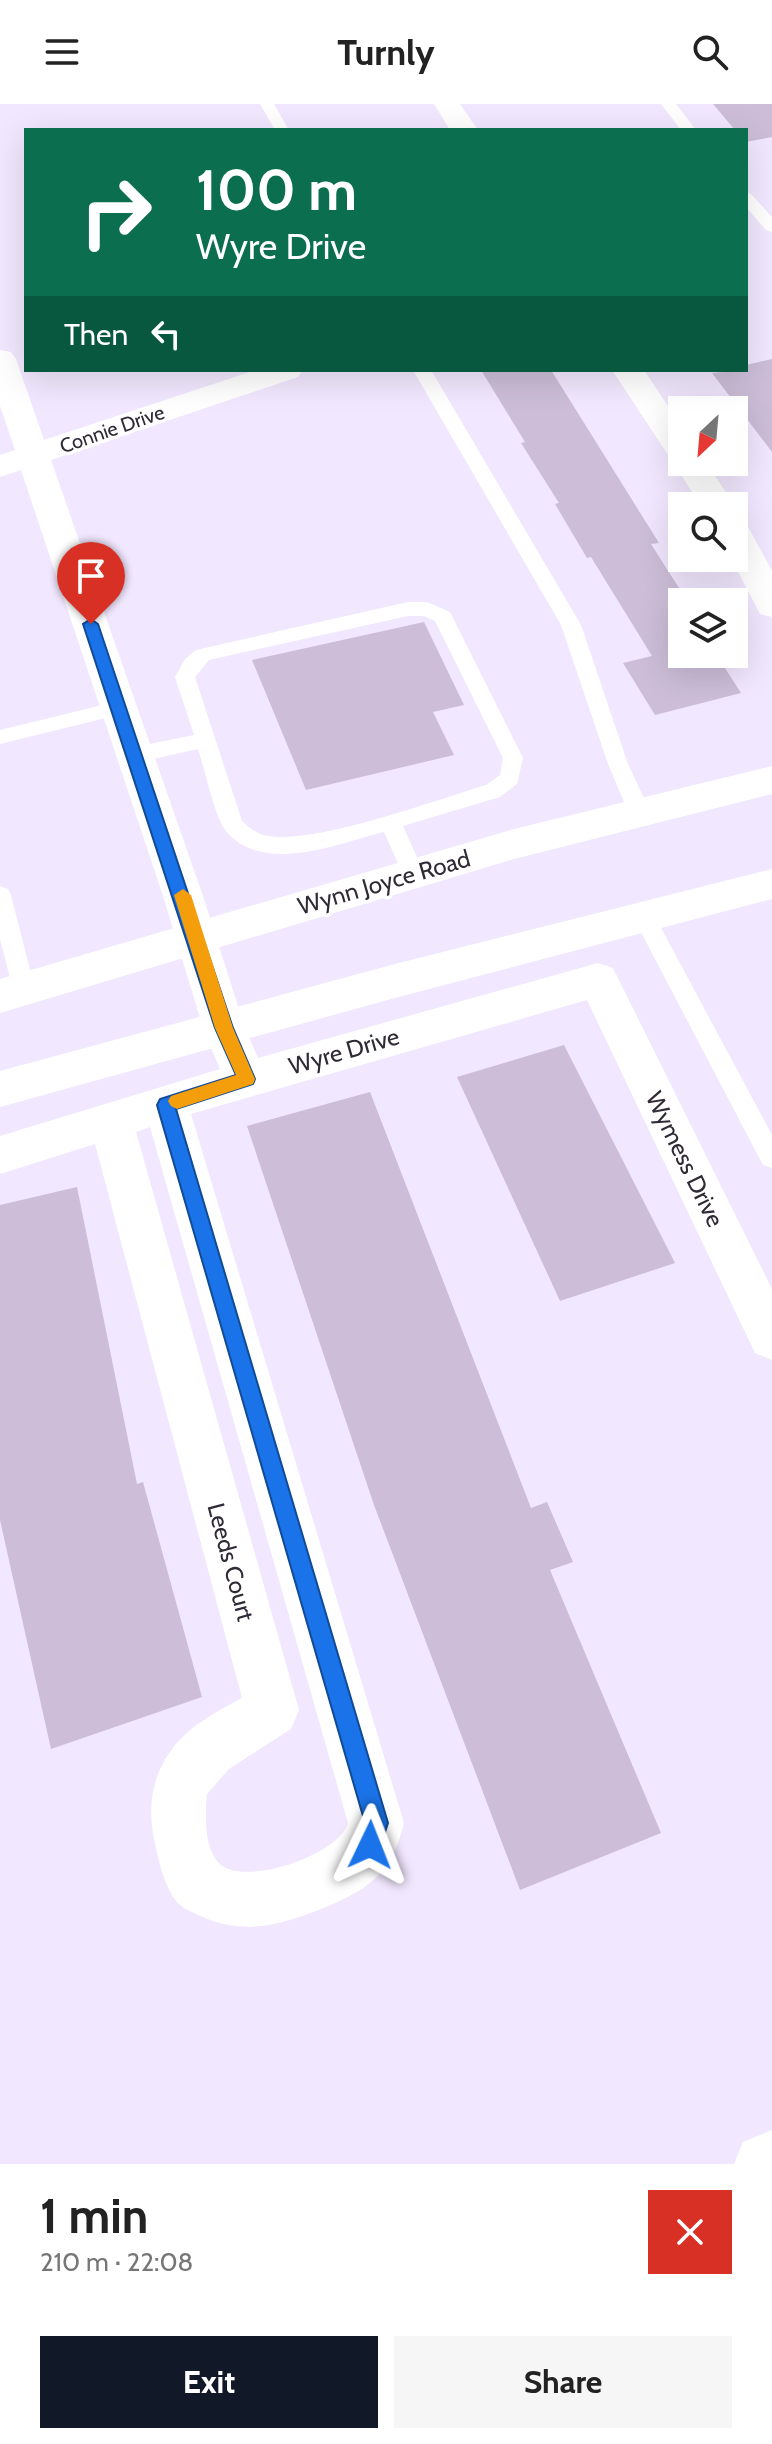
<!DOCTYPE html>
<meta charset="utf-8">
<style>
body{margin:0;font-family:Cabin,sans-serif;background:#f6f6f6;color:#222;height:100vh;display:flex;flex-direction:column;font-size:30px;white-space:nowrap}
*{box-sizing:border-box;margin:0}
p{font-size:26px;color:#767676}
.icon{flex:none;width:44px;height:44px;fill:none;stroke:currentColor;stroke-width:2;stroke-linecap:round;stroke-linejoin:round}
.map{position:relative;height:2060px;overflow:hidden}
.side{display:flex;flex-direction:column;background:#fff;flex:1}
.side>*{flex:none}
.banner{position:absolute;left:24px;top:24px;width:724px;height:244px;border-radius:0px;box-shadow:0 8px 32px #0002;background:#0b6e4f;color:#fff;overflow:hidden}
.needle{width:52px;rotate:206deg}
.tools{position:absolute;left:668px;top:292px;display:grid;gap:16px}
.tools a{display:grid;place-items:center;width:80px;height:80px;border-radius:0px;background:#fff;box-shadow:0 8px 32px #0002;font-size:40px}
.pin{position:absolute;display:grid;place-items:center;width:68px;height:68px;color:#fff;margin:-82px -34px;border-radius:50% 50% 50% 0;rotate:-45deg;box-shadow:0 0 8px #0007}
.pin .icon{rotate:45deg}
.me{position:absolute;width:88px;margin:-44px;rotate:2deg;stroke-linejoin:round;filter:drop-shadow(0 0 6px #0008)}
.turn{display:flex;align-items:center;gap:28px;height:168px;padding:0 40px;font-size:36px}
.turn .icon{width:104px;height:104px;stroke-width:2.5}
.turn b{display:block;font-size:56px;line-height:68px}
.then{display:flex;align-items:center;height:76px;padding:0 40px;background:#0003;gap:16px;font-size:30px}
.round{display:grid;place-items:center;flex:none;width:84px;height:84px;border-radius:0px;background:#f6f6f6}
.head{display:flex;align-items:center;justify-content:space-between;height:136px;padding:0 40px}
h1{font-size:48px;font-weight:700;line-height:60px}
.cta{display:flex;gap:16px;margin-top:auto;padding:16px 40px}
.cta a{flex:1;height:92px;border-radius:0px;background:#111827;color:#fff;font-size:32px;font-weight:700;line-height:92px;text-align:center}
.cta a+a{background:#f6f6f6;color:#222}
header{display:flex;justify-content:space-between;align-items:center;height:104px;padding:0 40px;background:#fff;font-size:36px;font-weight:700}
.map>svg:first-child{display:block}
.building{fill:#cdbdd8}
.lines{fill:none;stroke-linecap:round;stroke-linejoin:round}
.service{fill:#fff;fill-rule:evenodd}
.minor{fill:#fff;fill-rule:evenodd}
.secondary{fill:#fff;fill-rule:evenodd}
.route{fill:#1a73e8;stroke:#114b97;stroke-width:2}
.slow{fill:#f59e0b}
.labels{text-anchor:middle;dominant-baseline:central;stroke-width:7;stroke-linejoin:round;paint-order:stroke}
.far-street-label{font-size:20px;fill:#2f2a35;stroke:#fff}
.street-label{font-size:24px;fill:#2f2a35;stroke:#fff}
</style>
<header><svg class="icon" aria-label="menu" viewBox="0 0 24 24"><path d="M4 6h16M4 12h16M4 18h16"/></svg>Turnly<svg class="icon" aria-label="search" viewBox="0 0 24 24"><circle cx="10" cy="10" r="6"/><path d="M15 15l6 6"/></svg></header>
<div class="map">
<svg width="772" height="2060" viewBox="0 0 772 2060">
<rect width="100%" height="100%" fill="#f1e7fe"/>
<g class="building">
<path d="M 713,0 L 772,0 L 772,33 L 746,38 L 746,26 L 735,26 Z"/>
<path d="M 772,255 L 772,348 L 712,269 L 746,266 L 746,261 Z"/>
<path d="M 481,266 L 551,266 L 659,439 L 651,440 L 688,498 L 682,498 L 682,550 L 716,550 L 741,589 L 655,611 L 623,559 L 652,552 L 591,453 L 587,454 L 555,400 L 559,399 L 521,339 L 525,338 Z"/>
<path d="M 424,518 L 464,601 L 433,608 L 454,651 L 306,686 L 252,556 Z"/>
<path d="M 564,941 L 675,1159 L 560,1197 L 457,973 Z"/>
<path d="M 370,988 L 531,1404 L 547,1398 L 573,1458 L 550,1466 L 661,1729 L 520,1786 L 374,1401 L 247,1022 Z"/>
<path d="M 77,1083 L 137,1380 L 143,1378 L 202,1593 L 51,1645 L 0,1416 L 0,1101 Z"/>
</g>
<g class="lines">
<g class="service">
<path d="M 260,0 L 274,0 L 289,26 L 275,26 Z"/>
<path d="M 661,0 L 676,0 L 696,26 L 681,26 Z"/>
<path d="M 746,88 L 751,90 L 772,113 L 772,128 L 766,126 L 746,103 Z"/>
<path d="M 413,266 L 431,266 L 581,521 L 628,660 L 649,705 L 645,711 L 631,711 L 627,705 L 608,660 L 561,521 Z"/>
<path d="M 408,498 L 427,498 L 450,508 L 523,654 L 517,680 L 500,693 L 403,722 L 424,769 L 421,775 L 413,777 L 405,775 L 384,728 C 339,739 263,772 226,727 C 215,714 204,663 198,645 L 135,659 L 128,656 L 125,651 L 128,646 L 135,643 L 194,631 L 175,573 L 185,555 L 196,546 ZM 408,512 L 424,512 L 435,517 L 503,654 L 500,671 L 486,681 C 436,696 316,740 269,732 C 258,731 250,724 242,717 L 195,573 L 209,556 Z"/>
<path d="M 119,597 L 126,599 L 129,604 L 126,609 L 0,640 L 0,626 Z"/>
<path d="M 0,782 L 8,785 L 11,791 L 35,886 L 32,893 L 24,895 L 16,893 L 13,886 L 0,835 Z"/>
<path d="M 644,804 L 652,807 L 772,1031 L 772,1064 L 763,1061 L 633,813 L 636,807 Z"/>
</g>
<g class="minor">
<path d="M 434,0 L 460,0 L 478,26 L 450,26 Z"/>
<path d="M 0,246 L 11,248 L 16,255 L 44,336 L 256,266 L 303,266 L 298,273 L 51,356 L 203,792 L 245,924 L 258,954 L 598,859 L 613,864 L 772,1185 L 772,1256 L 755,1249 L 587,896 L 191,1010 L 404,1719 C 392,1768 371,1784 326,1803 C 284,1820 246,1832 203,1813 C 194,1809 183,1805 177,1798 C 164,1782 158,1755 154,1735 C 148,1704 151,1675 170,1648 C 187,1623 216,1608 242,1594 L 95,1040 L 0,1070 L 0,1032 L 220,965 L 203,924 L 163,792 L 21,366 L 0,373 L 0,351 L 15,346 L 0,302 ZM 150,1023 L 348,1719 C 340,1751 239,1786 217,1757 C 204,1741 205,1709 207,1690 L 229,1665 L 291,1625 L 299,1606 L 136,1028 Z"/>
<path d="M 612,266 L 644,266 L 682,323 L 682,358 L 706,358 L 735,402 L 734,403 L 701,402 L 673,358 L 674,355 L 670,354 Z"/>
<path d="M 734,416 L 746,419 L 772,467 L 772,513 L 760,510 L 731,454 L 734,454 Z"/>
<path d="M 772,2026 L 772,2060 L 734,2060 L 743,2038 Z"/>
</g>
<g class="secondary">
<path d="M 772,662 L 772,690 L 514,755 L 0,909 L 0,875 L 514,725 Z"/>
<path d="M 772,765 L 772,795 L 395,894 L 0,1003 L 0,967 L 395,860 Z"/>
</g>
</g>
<path class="route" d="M 91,515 L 98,520 L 233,924 L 255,975 L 253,980 L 176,1005 L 388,1719 L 378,1749 L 370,1753 L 362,1749 L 359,1741 L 365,1719 L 157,1001 L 160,995 L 236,971 L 215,924 L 83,520 Z"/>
<path class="slow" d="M 183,785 L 191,791 L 233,924 L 255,975 L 253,980 L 177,1005 L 171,1002 L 168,997 L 171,992 L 236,971 L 215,924 L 174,791 Z"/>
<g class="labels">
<g class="far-street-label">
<text transform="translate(112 325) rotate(-19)">Connie Drive</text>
</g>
<g class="street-label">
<text transform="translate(384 778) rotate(-16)">Wynn Joyce Road</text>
<text transform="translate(344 947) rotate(-16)">Wyre Drive</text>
<text transform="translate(685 1055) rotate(64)">Wymess Drive</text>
<text transform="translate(231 1458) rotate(75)">Leeds Court</text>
</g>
</g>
</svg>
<div class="tools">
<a><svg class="needle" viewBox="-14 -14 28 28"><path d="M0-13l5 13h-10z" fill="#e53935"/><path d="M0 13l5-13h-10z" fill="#767676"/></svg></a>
<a><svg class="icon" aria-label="search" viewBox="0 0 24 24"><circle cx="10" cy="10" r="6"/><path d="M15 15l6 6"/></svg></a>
<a><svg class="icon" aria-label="layers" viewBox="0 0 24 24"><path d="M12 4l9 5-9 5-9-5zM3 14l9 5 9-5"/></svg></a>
</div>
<div class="pin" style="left:91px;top:520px;background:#d93025"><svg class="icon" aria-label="arrive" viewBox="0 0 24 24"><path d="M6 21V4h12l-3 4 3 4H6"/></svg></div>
<svg class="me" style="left:370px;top:1741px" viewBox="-20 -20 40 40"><path d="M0-17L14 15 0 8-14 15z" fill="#1a73e8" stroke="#fff" stroke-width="4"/></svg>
<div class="banner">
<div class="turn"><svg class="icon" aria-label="right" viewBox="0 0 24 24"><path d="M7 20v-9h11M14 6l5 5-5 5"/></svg><div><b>100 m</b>Wyre Drive</div></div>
<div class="then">Then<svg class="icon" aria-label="left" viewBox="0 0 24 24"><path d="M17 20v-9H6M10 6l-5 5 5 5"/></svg></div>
</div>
</div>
<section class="side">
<div class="head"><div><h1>1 min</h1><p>210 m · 22:08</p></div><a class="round" style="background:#d93025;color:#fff"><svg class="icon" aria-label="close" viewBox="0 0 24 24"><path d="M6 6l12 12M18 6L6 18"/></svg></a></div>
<div class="cta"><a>Exit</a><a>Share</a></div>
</section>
